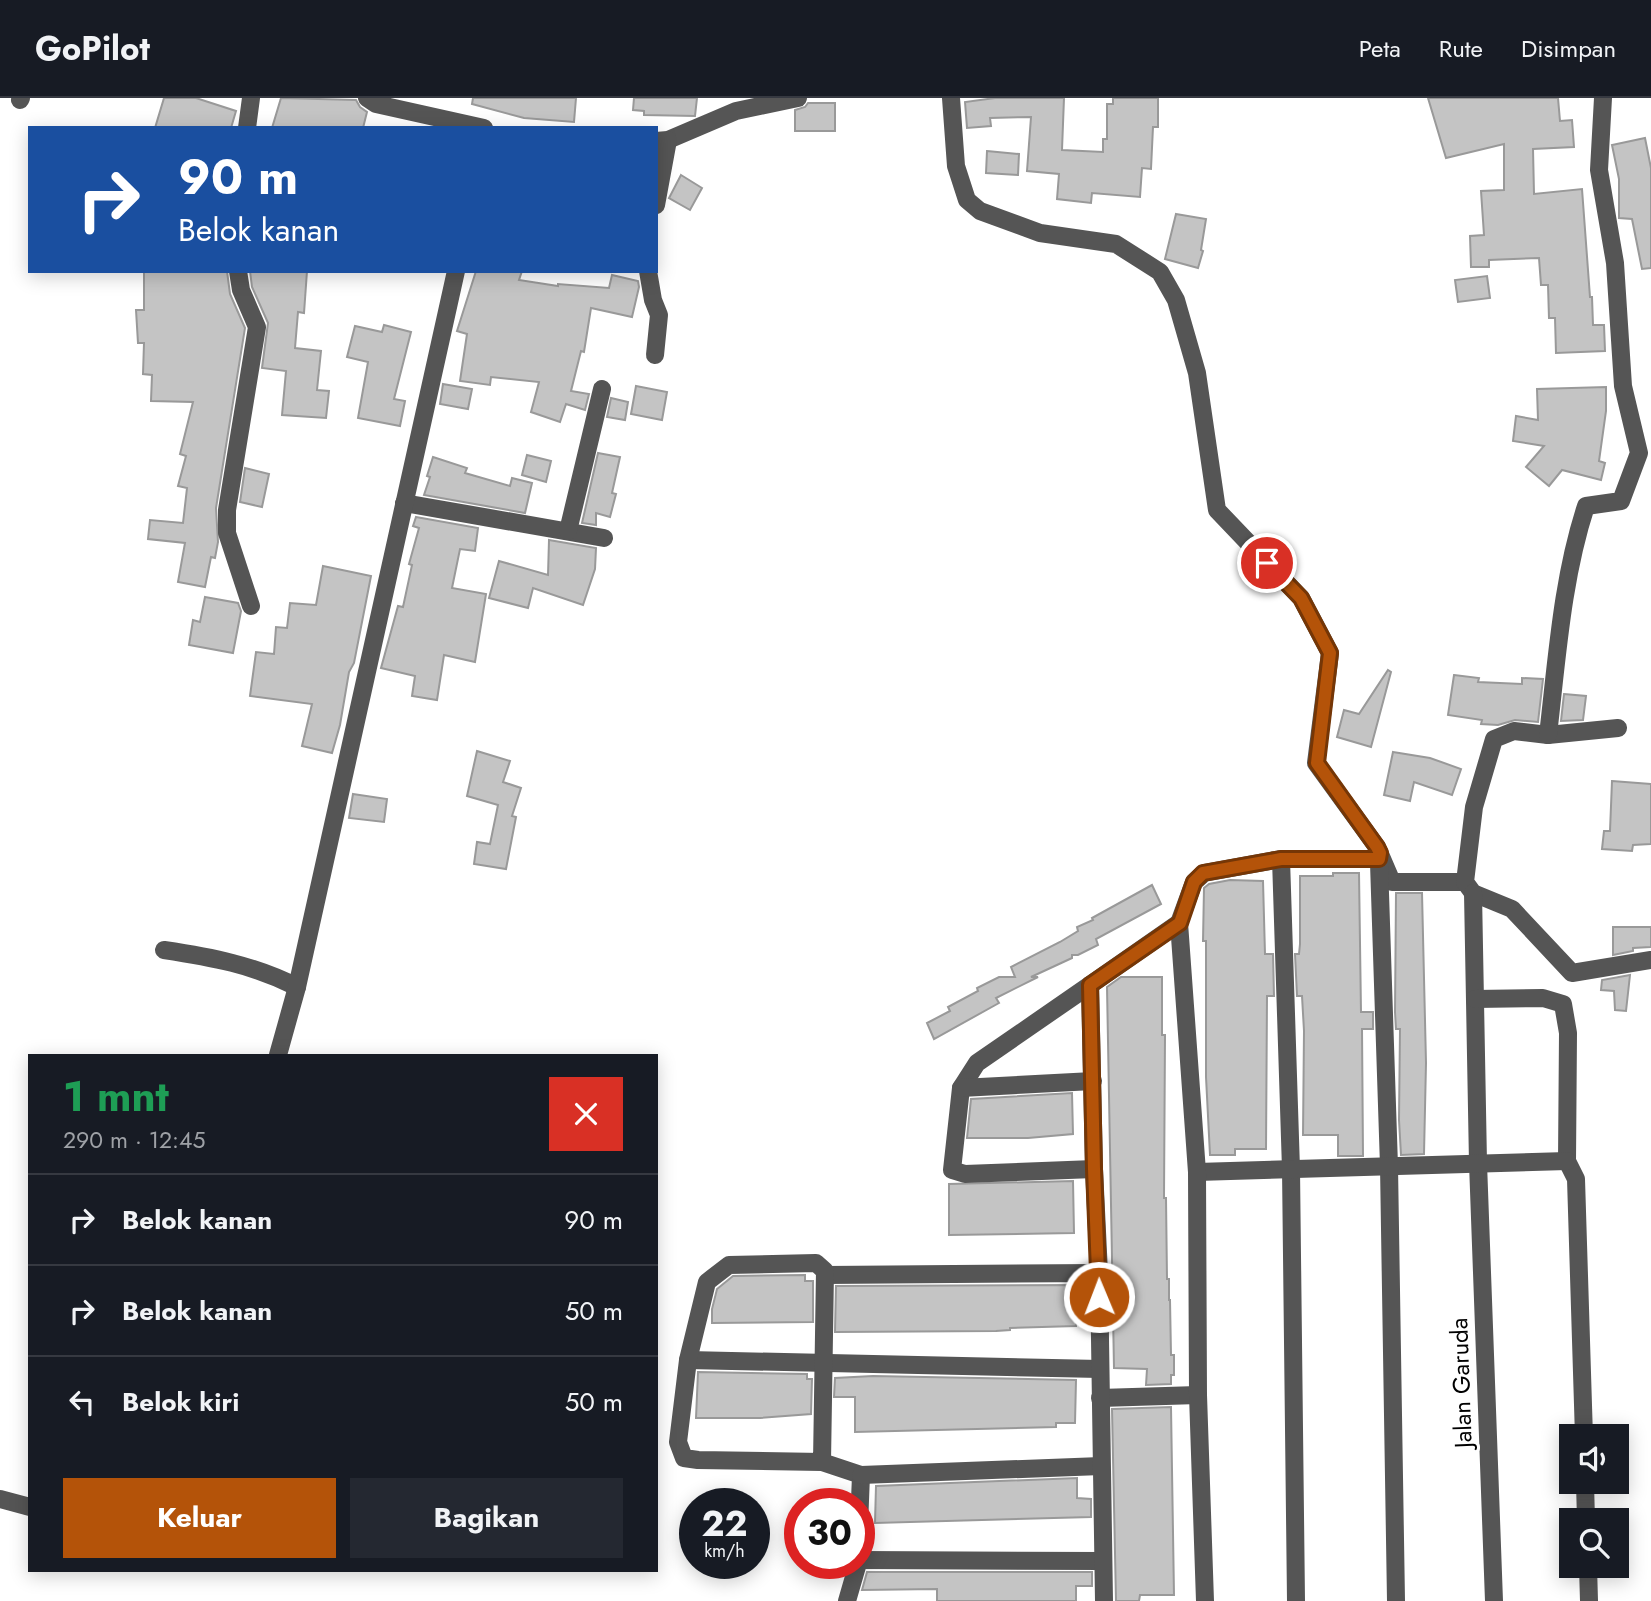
<!DOCTYPE html>
<html lang="id">
<meta charset="utf-8">
<style>
body{margin:0;font-family:Jost,sans-serif;background:#242831;color:#f1f3f6;height:100vh;display:flex;flex-direction:column;font-size:26px;white-space:nowrap}
*{box-sizing:border-box;margin:0}
p{font-size:23px;color:#9ea1a6}
.icon{flex:none;width:38px;height:38px;fill:none;stroke:currentColor;stroke-width:2;stroke-linecap:round;stroke-linejoin:round}
.map{position:relative;flex:1;overflow:hidden}
.panel{position:absolute;left:28px;top:956px;width:630px;height:518px;display:flex;flex-direction:column;background:#171b24;border-radius:0px;box-shadow:0 4px 18px #0003}
.panel>*{flex:none}
.guide{position:absolute;left:28px;top:28px;width:630px;height:147px;border-radius:0px;box-shadow:0 4px 18px #0003;background:#1a4fa0;color:#fff;overflow:hidden}
.controls{position:absolute;left:1559px;top:1326px;display:grid;gap:14px}
.controls a{display:grid;place-items:center;width:70px;height:70px;border-radius:0px;background:#171b24;box-shadow:0 4px 18px #0003;font-size:35px}
.speed{position:absolute;left:679px;top:1390px;display:flex;gap:14px;font-size:35px;font-weight:700;text-align:center}
.speed>*{display:grid;place-content:center;width:91px;height:91px;border-radius:50%;background:#171b24;box-shadow:0 4px 18px #0003;line-height:1}
.speed small{font-size:18px;font-weight:400}
.speed .limit{border:10px solid #d22;background:#fff;color:#111}
.pin{position:absolute;display:grid;place-items:center;width:60px;height:60px;color:#fff;margin:-30px;border:4px solid #fff;border-radius:50%;box-shadow:0 2px 7px #0007}
.me{position:absolute;width:77px;margin:-38px;rotate:359deg;stroke-linejoin:round;filter:drop-shadow(0 0 5px #0008)}
.turn{display:flex;align-items:center;gap:24px;height:147px;padding:0 35px;font-size:32px}
.turn .icon{width:91px;height:91px;stroke-width:2.5}
.turn b{display:block;font-size:49px;line-height:60px}
.round{display:grid;place-items:center;flex:none;width:74px;height:74px;border-radius:0px;background:#242831}
.overview{display:flex;align-items:center;justify-content:space-between;height:119px;padding:0 35px}
h1{font-size:42px;font-weight:700;line-height:52px;color:#1e9e55}
.primary-button{display:flex;gap:14px;margin-top:auto;padding:14px 35px}
.primary-button a{flex:1;height:80px;border-radius:0px;background:#b45309;color:#fff;font-size:28px;font-weight:700;line-height:80px;text-align:center}
.primary-button a+a{background:#242831;color:#f1f3f6}
ul{padding:0;list-style:none}
li{display:flex;align-items:center;gap:21px;height:91px;padding:0 35px;border-top:2px solid #363941}
li div{flex:1}
li b{display:block;font-size:26px}
li em{font-style:normal}
header{display:flex;align-items:center;gap:42px;box-sizing:border-box;height:98px;padding:0 35px;background:#171b24;border-bottom:2px solid #363941}
header strong{font-size:33px}
nav{display:flex;gap:38px;margin-inline-start:auto;font-size:24px}
.map>svg:first-child{display:block}
.building{fill:#c4c4c4;stroke:#999;stroke-width:2}
.lines{fill:none;stroke-linecap:round;stroke-linejoin:round}
.minor{stroke:#555;stroke-width:18}
.route-casing{stroke:#753606;stroke-width:18}
.route{stroke:#b45309;stroke-width:12}
.labels{text-anchor:middle;dominant-baseline:central;stroke-width:6;stroke-linejoin:round;paint-order:stroke}
.street-label{font-size:24px;fill:#000;stroke:#fff}
</style>
<header>
<strong>GoPilot</strong>
<nav><a>Peta</a><a>Rute</a><a>Disimpan</a></nav>
</header>
<div class="map">
<svg width="1651" height="1503" viewBox="0 0 1651 1503">
<rect width="100%" height="100%" fill="#fff"/>
<g class="building">
<path d="M 164,0 L 196,0 L 236,13 L 231,30 L 155,30 Z"/>
<path d="M 281,0 L 356,2 L 360,9 L 367,14 L 363,30 L 272,30 Z"/>
<path d="M 473,0 L 576,0 L 574,24 L 524,20 L 472,6 Z"/>
<path d="M 634,0 L 697,0 L 695,18 L 644,17 L 644,13 L 633,12 Z"/>
<path d="M 995,0 L 1064,0 L 1062,52 L 1103,54 L 1103,41 L 1107,41 L 1107,6 L 1113,6 L 1113,0 L 1158,0 L 1158,29 L 1153,29 L 1151,71 L 1142,70 L 1140,99 L 1092,95 L 1091,105 L 1057,101 L 1059,76 L 1027,73 L 1031,19 L 990,20 L 991,28 L 967,30 L 965,4 Z"/>
<path d="M 1428,0 L 1558,0 L 1560,23 L 1572,22 L 1574,49 L 1533,51 L 1534,96 L 1582,91 L 1590,199 L 1592,199 L 1593,227 L 1604,227 L 1605,253 L 1556,255 L 1555,220 L 1549,220 L 1548,187 L 1541,187 L 1539,160 L 1489,162 L 1489,169 L 1471,169 L 1470,138 L 1484,137 L 1481,93 L 1504,92 L 1504,46 L 1446,60 Z"/>
<path d="M 808,5 L 835,5 L 835,33 L 795,33 L 795,12 L 805,9 Z"/>
<path d="M 1645,40 L 1651,70 L 1651,170 L 1642,171 L 1632,121 L 1619,120 L 1619,81 L 1612,47 Z"/>
<path d="M 987,53 L 1019,56 L 1018,77 L 986,75 Z"/>
<path d="M 681,77 L 702,90 L 690,112 L 669,100 Z"/>
<path d="M 1176,116 L 1206,121 L 1201,152 L 1203,153 L 1198,170 L 1165,161 Z"/>
<path d="M 144,173 L 227,173 L 230,196 L 245,230 L 216,410 L 218,444 L 215,460 L 211,459 L 205,489 L 178,484 L 185,445 L 148,441 L 150,422 L 183,425 L 187,390 L 178,388 L 186,358 L 180,356 L 193,304 L 151,303 L 152,277 L 143,276 L 144,245 L 138,245 L 136,212 L 144,212 Z"/>
<path d="M 250,173 L 307,173 L 304,215 L 298,214 L 295,250 L 321,253 L 317,292 L 329,293 L 326,320 L 282,317 L 286,273 L 262,270 L 268,225 L 252,189 Z"/>
<path d="M 476,173 L 522,173 L 519,182 L 558,188 L 558,186 L 609,190 L 612,177 L 638,183 L 639,189 L 632,219 L 591,210 L 584,254 L 581,253 L 571,293 L 589,296 L 585,312 L 566,306 L 560,324 L 531,314 L 539,284 L 491,279 L 490,287 L 460,283 L 467,236 L 457,233 Z"/>
<path d="M 1487,178 L 1490,200 L 1458,204 L 1455,182 Z"/>
<path d="M 384,227 L 411,234 L 394,301 L 405,303 L 400,328 L 358,320 L 368,264 L 347,259 L 355,228 L 382,234 Z"/>
<path d="M 443,286 L 472,291 L 468,311 L 440,306 Z"/>
<path d="M 636,288 L 667,294 L 662,322 L 631,316 Z"/>
<path d="M 1606,289 L 1606,313 L 1599,363 L 1605,365 L 1601,382 L 1562,372 L 1549,388 L 1526,369 L 1544,348 L 1513,343 L 1516,318 L 1538,322 L 1537,291 Z"/>
<path d="M 611,300 L 628,304 L 625,322 L 607,319 Z"/>
<path d="M 598,355 L 620,359 L 612,395 L 616,396 L 610,419 L 596,415 L 596,427 L 582,425 Z"/>
<path d="M 527,357 L 551,363 L 546,384 L 522,377 Z"/>
<path d="M 433,359 L 467,370 L 465,375 L 510,388 L 512,380 L 532,385 L 525,415 L 424,397 L 430,379 L 427,378 Z"/>
<path d="M 245,370 L 269,376 L 262,409 L 240,404 Z"/>
<path d="M 416,419 L 478,430 L 475,453 L 460,451 L 452,490 L 486,496 L 475,564 L 444,557 L 437,602 L 412,598 L 415,578 L 381,570 L 398,508 L 403,509 L 412,467 L 409,466 L 419,430 L 413,428 Z"/>
<path d="M 549,442 L 596,450 L 595,471 L 583,507 L 533,490 L 528,510 L 489,500 L 499,463 L 548,477 Z"/>
<path d="M 323,468 L 371,478 L 354,565 L 349,574 L 340,627 L 332,655 L 302,648 L 312,606 L 250,598 L 256,554 L 274,556 L 276,529 L 287,530 L 290,505 L 316,507 Z"/>
<path d="M 205,499 L 238,505 L 241,513 L 233,555 L 189,547 L 193,522 L 200,524 Z"/>
<path d="M 1388,572 L 1391,574 L 1371,649 L 1337,639 L 1344,612 L 1359,616 Z"/>
<path d="M 1454,577 L 1479,580 L 1478,584 L 1522,586 L 1522,580 L 1543,581 L 1538,624 L 1515,622 L 1498,627 L 1481,626 L 1482,622 L 1448,617 Z"/>
<path d="M 1564,596 L 1586,598 L 1583,622 L 1561,623 Z"/>
<path d="M 477,653 L 510,663 L 503,684 L 521,690 L 512,718 L 516,719 L 506,771 L 474,766 L 477,744 L 490,746 L 498,707 L 467,698 Z"/>
<path d="M 1393,654 L 1430,660 L 1461,671 L 1452,697 L 1414,684 L 1410,703 L 1384,697 Z"/>
<path d="M 1612,683 L 1651,686 L 1651,746 L 1633,747 L 1632,753 L 1602,751 L 1604,733 L 1610,733 Z"/>
<path d="M 353,696 L 387,701 L 384,724 L 349,720 Z"/>
<path d="M 1333,775 L 1359,775 L 1361,914 L 1373,914 L 1373,931 L 1362,931 L 1363,1058 L 1338,1058 L 1338,1037 L 1303,1037 L 1304,933 L 1302,898 L 1297,898 L 1295,856 L 1299,856 L 1300,846 L 1300,778 L 1333,778 Z"/>
<path d="M 1230,782 L 1263,783 L 1265,856 L 1273,856 L 1274,898 L 1267,898 L 1266,1051 L 1235,1051 L 1235,1057 L 1210,1057 L 1206,979 L 1206,843 L 1203,843 L 1204,790 L 1209,786 Z"/>
<path d="M 1152,787 L 1161,806 L 1096,841 L 1098,847 L 1078,857 L 1072,857 L 1072,860 L 1031,879 L 1038,879 L 996,900 L 999,905 L 934,941 L 927,925 L 950,913 L 948,909 L 978,893 L 977,890 L 999,879 L 1015,879 L 1011,869 L 1060,844 L 1078,833 L 1077,829 L 1093,822 L 1092,820 Z"/>
<path d="M 1396,795 L 1422,795 L 1426,965 L 1424,1056 L 1401,1057 L 1399,1022 L 1400,931 L 1396,931 L 1395,914 Z"/>
<path d="M 1613,829 L 1651,829 L 1651,849 L 1633,850 L 1633,853 L 1613,857 Z"/>
<path d="M 1630,877 L 1626,913 L 1615,912 L 1614,893 L 1601,892 L 1602,882 Z"/>
<path d="M 1121,879 L 1162,879 L 1162,937 L 1165,937 L 1164,1100 L 1166,1100 L 1167,1181 L 1169,1181 L 1169,1202 L 1170,1202 L 1171,1257 L 1174,1257 L 1174,1277 L 1171,1277 L 1171,1286 L 1146,1287 L 1147,1271 L 1114,1270 L 1107,889 Z"/>
<path d="M 1072,995 L 1073,1036 L 1028,1040 L 967,1040 L 971,1001 Z"/>
<path d="M 1073,1083 L 1074,1135 L 949,1137 L 949,1086 Z"/>
<path d="M 805,1177 L 805,1183 L 813,1183 L 813,1224 L 712,1225 L 712,1211 L 717,1191 L 733,1178 Z"/>
<path d="M 1075,1187 L 1076,1228 L 1010,1230 L 1010,1232 L 996,1233 L 835,1234 L 836,1188 Z"/>
<path d="M 698,1274 L 807,1276 L 807,1281 L 812,1281 L 811,1316 L 760,1320 L 696,1320 Z"/>
<path d="M 873,1278 L 1076,1282 L 1075,1325 L 1056,1325 L 1056,1329 L 855,1334 L 855,1299 L 834,1299 L 835,1280 Z"/>
<path d="M 1171,1309 L 1174,1497 L 1140,1497 L 1139,1503 L 1116,1503 L 1112,1311 Z"/>
<path d="M 1077,1380 L 1077,1400 L 1091,1401 L 1091,1419 L 875,1425 L 876,1388 Z"/>
<path d="M 867,1474 L 1092,1474 L 1092,1488 L 1076,1488 L 1076,1503 L 937,1503 L 937,1491 L 862,1492 Z"/>
</g>
<g class="lines">
<g class="minor">
<path d="M 367,0 L 376,6 L 484,30"/>
<path d="M 951,0 L 956,68 L 967,102 L 980,113 L 1040,135 L 1116,146 L 1160,174 L 1176,202 L 1197,275 L 1217,412 L 1301,500 L 1330,555 L 1316,665 L 1377,749 L 1392,784 L 1465,784"/>
<path d="M 20,2 L 21,0"/>
<path d="M 247,30 L 251,0"/>
<path d="M 656,43 L 668,42 L 736,13 L 798,0"/>
<path d="M 656,107 L 668,42"/>
<path d="M 238,173 L 241,192 L 257,229 L 227,412 L 227,435 L 251,508"/>
<path d="M 648,173 L 653,202 L 659,217 L 655,257"/>
<path d="M 404,405 L 604,440"/>
<path d="M 568,433 L 602,291"/>
<path d="M 1618,630 L 1548,637 L 1514,633 L 1494,641 L 1474,709 L 1465,784 L 1473,795 L 1512,811 L 1572,875 L 1651,862"/>
<path d="M 1548,637 C 1557,561 1562,481 1586,408 L 1621,403 L 1639,355 L 1623,288 L 1615,165 L 1599,72 L 1603,0"/>
<path d="M 1281,761 L 1291,1071 L 1296,1503"/>
<path d="M 1379,765 L 1389,1068 L 1396,1503"/>
<path d="M 1473,795 L 1478,1065 L 1494,1503"/>
<path d="M 164,852 C 211,859 254,867 297,889"/>
<path d="M 1090,887 L 977,965 L 961,990 L 952,1072 L 965,1076 L 1094,1071"/>
<path d="M 1475,901 L 1543,900 L 1563,906 L 1568,935 L 1567,1063 L 1576,1081 L 1584,1339"/>
<path d="M 278,957 L 297,889 L 456,173"/>
<path d="M 961,990 L 1093,983"/>
<path d="M 1197,1074 L 1567,1063"/>
<path d="M 825,1177 L 1099,1175"/>
<path d="M 688,1262 L 1100,1271"/>
<path d="M 1100,1300 L 1198,1297"/>
<path d="M 822,1364 L 698,1362 L 684,1360 L 678,1344 L 688,1262 L 707,1184 L 729,1167 L 816,1165 L 825,1173 L 822,1364 L 861,1377 L 859,1428"/>
<path d="M 861,1377 L 1101,1368"/>
<path d="M 1585,1384 L 1586,1423"/>
<path d="M 0,1401 L 30,1409"/>
<path d="M 859,1462 L 1103,1463"/>
<path d="M 1588,1468 L 1589,1503"/>
<path d="M 847,1503 L 858,1465"/>
<path d="M 1104,1503 L 1099,1175 L 1094,1071 L 1090,887 L 1179,825"/>
<path d="M 1205,1503 L 1198,1297 L 1197,1074 L 1179,825 L 1194,784 L 1204,775 L 1281,761 L 1379,761"/>
</g>
</g>
<g class="lines">
<g class="route-casing">
<path id="route" d="M 1099,1199 L 1094,1071 L 1090,887 L 1180,825 L 1194,784 L 1203,775 L 1281,761 L 1379,761 L 1380,755 L 1377,749 L 1317,665 L 1330,555 L 1301,500 L 1267,465"/>
</g>
<use href="#route" class="route"/>
</g>
<g class="labels">
<g class="street-label">
<text transform="translate(1461 1285) rotate(-92)">Jalan Garuda</text>
</g>
</g>
</svg>
<div class="controls">
<a><svg class="icon" aria-label="sound" viewBox="0 0 24 24"><path d="M4 9h4l5-4v14l-5-4H4zM17 9q2 3 0 6"/></svg></a>
<a><svg class="icon" aria-label="search" viewBox="0 0 24 24"><circle cx="10" cy="10" r="6"/><path d="M15 15l6 6"/></svg></a>
</div>
<div class="speed"><div>22<small>km/h</small></div><div class="limit">30</div></div>
<div class="pin" style="left:1267px;top:465px;background:#d93025"><svg class="icon" aria-label="arrive" viewBox="0 0 24 24"><path d="M6 21V4h12l-3 4 3 4H6"/></svg></div>
<svg class="me" style="left:1099px;top:1199px" viewBox="-20 -20 40 40"><circle r="17" fill="#b45309" stroke="#fff" stroke-width="3"/><path d="M0-11L8 9 0 5-8 9z" fill="#fff"/></svg>
<div class="guide">
<div class="turn"><svg class="icon" aria-label="right" viewBox="0 0 24 24"><path d="M7 20v-9h11M14 6l5 5-5 5"/></svg><div><b>90 m</b>Belok kanan</div></div>
</div>
<section class="panel">
<div class="overview"><div><h1>1 mnt</h1><p>290 m · 12:45</p></div><a class="round" style="background:#d93025;color:#fff"><svg class="icon" aria-label="close" viewBox="0 0 24 24"><path d="M6 6l12 12M18 6L6 18"/></svg></a></div>
<ul>
<li><svg class="icon" aria-label="right" viewBox="0 0 24 24"><path d="M7 20v-9h11M14 6l5 5-5 5"/></svg><div><b>Belok kanan</b></div><em>90 m</em></li>
<li><svg class="icon" aria-label="right" viewBox="0 0 24 24"><path d="M7 20v-9h11M14 6l5 5-5 5"/></svg><div><b>Belok kanan</b></div><em>50 m</em></li>
<li><svg class="icon" aria-label="left" viewBox="0 0 24 24"><path d="M17 20v-9H6M10 6l-5 5 5 5"/></svg><div><b>Belok kiri</b></div><em>50 m</em></li>
</ul>
<div class="primary-button"><a>Keluar</a><a>Bagikan</a></div>
</section>
</div>
